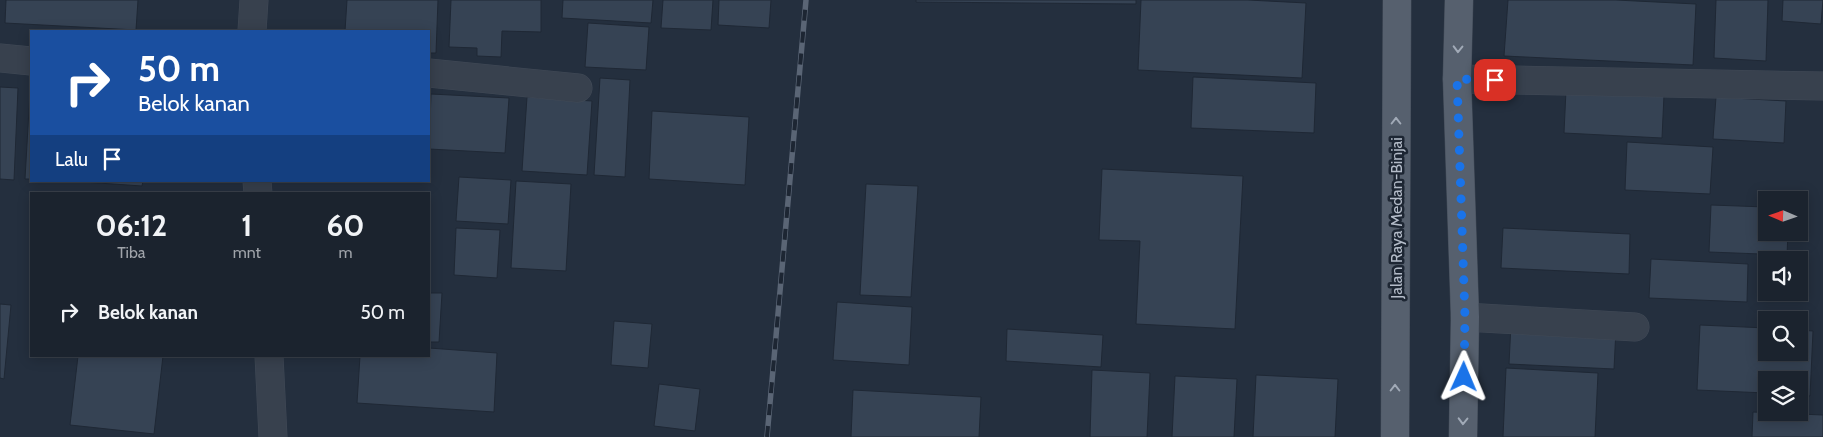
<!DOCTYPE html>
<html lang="id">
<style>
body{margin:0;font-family:Cabin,sans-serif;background:#282f3a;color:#f1f3f6;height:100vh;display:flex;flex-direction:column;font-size:19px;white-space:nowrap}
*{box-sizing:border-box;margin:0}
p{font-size:16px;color:#a0a4aa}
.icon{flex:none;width:28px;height:28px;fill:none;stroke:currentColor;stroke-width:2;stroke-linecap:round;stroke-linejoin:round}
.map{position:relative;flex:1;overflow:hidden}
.sheet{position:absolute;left:30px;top:192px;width:400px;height:165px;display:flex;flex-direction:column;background:#1b232e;border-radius:0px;box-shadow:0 2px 12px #0003,0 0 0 1px #39404a}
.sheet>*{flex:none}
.top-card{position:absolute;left:30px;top:30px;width:400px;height:152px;border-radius:0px;box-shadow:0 2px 12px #0003,0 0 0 1px #39404a;background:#1a4fa0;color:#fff;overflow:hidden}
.needle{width:32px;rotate:272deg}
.buttons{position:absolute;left:1758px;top:191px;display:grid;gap:10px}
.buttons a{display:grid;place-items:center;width:50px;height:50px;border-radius:0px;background:#1b232e;box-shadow:0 2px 12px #0003,0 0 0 1px #39404a;font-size:25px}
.pin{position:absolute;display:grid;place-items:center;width:42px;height:42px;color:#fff;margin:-21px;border-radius:10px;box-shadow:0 2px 8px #0006}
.me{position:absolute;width:55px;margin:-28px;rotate:1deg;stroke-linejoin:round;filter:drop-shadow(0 0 4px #0008)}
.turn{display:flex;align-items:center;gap:18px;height:105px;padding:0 25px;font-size:22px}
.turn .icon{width:65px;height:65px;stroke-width:2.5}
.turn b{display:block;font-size:35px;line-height:42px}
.then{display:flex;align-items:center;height:48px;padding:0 25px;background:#0003;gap:10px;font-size:19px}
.eta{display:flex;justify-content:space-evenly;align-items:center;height:85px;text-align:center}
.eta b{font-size:30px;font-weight:800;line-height:35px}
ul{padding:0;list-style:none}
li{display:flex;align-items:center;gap:15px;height:70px;padding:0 25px}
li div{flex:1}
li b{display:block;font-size:19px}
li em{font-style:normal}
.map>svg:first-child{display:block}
.building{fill:#364354;stroke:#1f2835}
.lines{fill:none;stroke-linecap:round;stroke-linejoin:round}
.minor-casing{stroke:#414a57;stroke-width:29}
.primary-casing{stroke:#414a57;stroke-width:29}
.minor{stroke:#38414e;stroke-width:28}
.primary{stroke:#56606e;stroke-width:28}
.rail-casing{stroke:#5a6575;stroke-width:5.5}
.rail{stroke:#1d2633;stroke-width:4;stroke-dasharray:11;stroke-linecap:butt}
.oneway{stroke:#a1aab7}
.route{stroke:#1a73e8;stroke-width:9;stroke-dasharray:0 16.2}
.labels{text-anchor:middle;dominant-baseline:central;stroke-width:5;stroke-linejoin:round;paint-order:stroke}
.street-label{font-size:16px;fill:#b4bcc9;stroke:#1d2633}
</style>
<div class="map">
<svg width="1823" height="437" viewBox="0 0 1823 437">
<rect width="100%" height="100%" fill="#242f3e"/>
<g class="building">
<path d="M 6,0 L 138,0 L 136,30 L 5,23 Z"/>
<path d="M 347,0 L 438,0 L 436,53 L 429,53 L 429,31 L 345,31 Z"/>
<path d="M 451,0 L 541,0 L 541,32 L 502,31 L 501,57 L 477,56 L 477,48 L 449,47 Z"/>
<path d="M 563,0 L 653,0 L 651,23 L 562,18 Z"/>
<path d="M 663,0 L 713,0 L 711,30 L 661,28 Z"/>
<path d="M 719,0 L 771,0 L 769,28 L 718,25 Z"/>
<path d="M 916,0 L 1136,0 L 1136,4 L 916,2 Z"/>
<path d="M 1141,0 L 1248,0 L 1306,3 L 1302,78 L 1138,70 Z"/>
<path d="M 1508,0 L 1616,0 L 1696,4 L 1693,65 L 1504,56 Z"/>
<path d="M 1716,0 L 1768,0 L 1766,61 L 1714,58 Z"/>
<path d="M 1783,0 L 1823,0 L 1821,24 L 1782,21 Z"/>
<path d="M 588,23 L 649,27 L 646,70 L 585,67 Z"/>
<path d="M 1193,77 L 1316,83 L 1314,133 L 1191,128 Z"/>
<path d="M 600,78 L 630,80 L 625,177 L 594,175 Z"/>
<path d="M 0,87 L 18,88 L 14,180 L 0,179 Z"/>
<path d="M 1566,90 L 1664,95 L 1662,138 L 1564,133 Z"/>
<path d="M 30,92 L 31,92 L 31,179 L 25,179 Z"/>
<path d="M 431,94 L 509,98 L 505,153 L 429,149 Z"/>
<path d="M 527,97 L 592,101 L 587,175 L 522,171 Z"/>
<path d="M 1716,97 L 1786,101 L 1784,143 L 1713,139 Z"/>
<path d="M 652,111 L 749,117 L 745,185 L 649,179 Z"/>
<path d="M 1627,142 L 1713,147 L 1710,194 L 1625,190 Z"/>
<path d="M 1102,169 L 1243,176 L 1235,329 L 1136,324 L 1140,241 L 1099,240 Z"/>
<path d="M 459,177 L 511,180 L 508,224 L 456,221 Z"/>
<path d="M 69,181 L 143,181 L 142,186 Z"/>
<path d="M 516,181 L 571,184 L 566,271 L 511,268 Z"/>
<path d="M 866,184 L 918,186 L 911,297 L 860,295 Z"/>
<path d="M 1711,205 L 1766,207 L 1766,232 L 1788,232 L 1787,255 L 1709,252 Z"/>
<path d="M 456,228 L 500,230 L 497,278 L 454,275 Z"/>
<path d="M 1503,228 L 1630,234 L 1629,274 L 1501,268 Z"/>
<path d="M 1651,259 L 1748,264 L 1747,302 L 1649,298 Z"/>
<path d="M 429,293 L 442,293 L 439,342 L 429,342 Z"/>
<path d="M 837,302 L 912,307 L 909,365 L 833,360 Z"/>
<path d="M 0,304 L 11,305 L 4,379 L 0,378 Z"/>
<path d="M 614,321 L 652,324 L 648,368 L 611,365 Z"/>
<path d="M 1511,324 L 1616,329 L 1614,369 L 1509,364 Z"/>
<path d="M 1700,325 L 1766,328 L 1766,352 L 1799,352 L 1799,330 L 1813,331 L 1810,396 L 1799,395 L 1799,380 L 1766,380 L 1766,393 L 1697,390 Z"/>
<path d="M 1007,329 L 1103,335 L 1101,367 L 1006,361 Z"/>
<path d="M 429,348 L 497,353 L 494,412 L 357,403 L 360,356 L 429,356 Z"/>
<path d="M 78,356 L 163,356 L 154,434 L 70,425 Z"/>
<path d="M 1506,368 L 1598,373 L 1595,437 L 1503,437 Z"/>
<path d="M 1092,370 L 1150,373 L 1147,437 L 1090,437 Z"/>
<path d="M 1256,375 L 1338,379 L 1335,437 L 1253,437 Z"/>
<path d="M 1175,376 L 1237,379 L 1234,437 L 1172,437 Z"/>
<path d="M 659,384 L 700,389 L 695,431 L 654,426 Z"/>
<path d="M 853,390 L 981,397 L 979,437 L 851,437 Z"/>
<path d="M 1753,412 L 1823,415 L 1823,437 L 1752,437 Z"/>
</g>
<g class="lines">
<g class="minor-casing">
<g id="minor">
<path d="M 252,31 L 254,0"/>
<path d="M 0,58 L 31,61"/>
<path d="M 429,73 L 578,88"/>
<path d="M 1457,79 L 1823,86"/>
<path d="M 257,181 L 258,194"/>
<path d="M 1465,317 L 1635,327"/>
<path d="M 269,356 L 273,437"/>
</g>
</g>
<g class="primary-casing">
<g id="primary">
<path d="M 1459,0 L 1457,79 L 1465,317 L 1463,437"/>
<path d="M 1395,437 L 1397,0"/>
</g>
</g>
<use href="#minor" class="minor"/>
<use href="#primary" class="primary"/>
<g class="rail-casing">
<path id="rail" d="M 767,437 L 806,0"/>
</g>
<use href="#rail" class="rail"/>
</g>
<defs><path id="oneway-chevron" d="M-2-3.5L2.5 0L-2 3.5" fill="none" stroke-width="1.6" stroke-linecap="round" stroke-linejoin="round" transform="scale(1.25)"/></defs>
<g class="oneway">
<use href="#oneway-chevron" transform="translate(1458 49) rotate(91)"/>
<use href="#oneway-chevron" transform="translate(1396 121) rotate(-90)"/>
<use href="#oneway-chevron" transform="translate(1395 388) rotate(-90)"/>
<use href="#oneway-chevron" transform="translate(1463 421) rotate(91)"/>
</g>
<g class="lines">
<path class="route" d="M 1464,377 L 1465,317 L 1457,79 L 1495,80"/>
</g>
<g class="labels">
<g class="street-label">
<text transform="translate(1396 218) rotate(-90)">Jalan Raya Medan-Binjai</text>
</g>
</g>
</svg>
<div class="buttons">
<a><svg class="needle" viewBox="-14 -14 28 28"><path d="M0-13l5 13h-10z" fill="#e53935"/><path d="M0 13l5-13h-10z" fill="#a0a4aa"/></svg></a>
<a><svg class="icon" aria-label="sound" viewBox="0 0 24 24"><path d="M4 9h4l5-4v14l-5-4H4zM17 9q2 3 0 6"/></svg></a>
<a><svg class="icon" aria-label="search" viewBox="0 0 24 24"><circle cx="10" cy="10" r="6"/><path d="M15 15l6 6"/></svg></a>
<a><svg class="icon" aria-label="layers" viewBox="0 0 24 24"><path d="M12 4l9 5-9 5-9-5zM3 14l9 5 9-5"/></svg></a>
</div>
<div class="pin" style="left:1495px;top:80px;background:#d93025"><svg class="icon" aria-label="arrive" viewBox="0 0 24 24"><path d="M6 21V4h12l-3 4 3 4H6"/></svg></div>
<svg class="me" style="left:1464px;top:377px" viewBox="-20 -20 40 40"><path d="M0-17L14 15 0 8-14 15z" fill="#1a73e8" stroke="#fff" stroke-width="4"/></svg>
<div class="top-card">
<div class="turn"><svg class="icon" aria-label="right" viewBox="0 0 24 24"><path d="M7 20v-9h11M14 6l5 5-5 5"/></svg><div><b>50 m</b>Belok kanan</div></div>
<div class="then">Lalu<svg class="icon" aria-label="arrive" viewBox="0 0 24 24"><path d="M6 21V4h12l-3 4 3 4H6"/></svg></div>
</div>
<section class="sheet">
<div class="eta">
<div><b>06:12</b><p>Tiba</p></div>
<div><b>1</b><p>mnt</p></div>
<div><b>60</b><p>m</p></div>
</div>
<ul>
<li><svg class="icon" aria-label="right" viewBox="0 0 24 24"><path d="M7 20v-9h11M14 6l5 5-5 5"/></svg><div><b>Belok kanan</b></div><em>50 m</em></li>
</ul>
</section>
</div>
